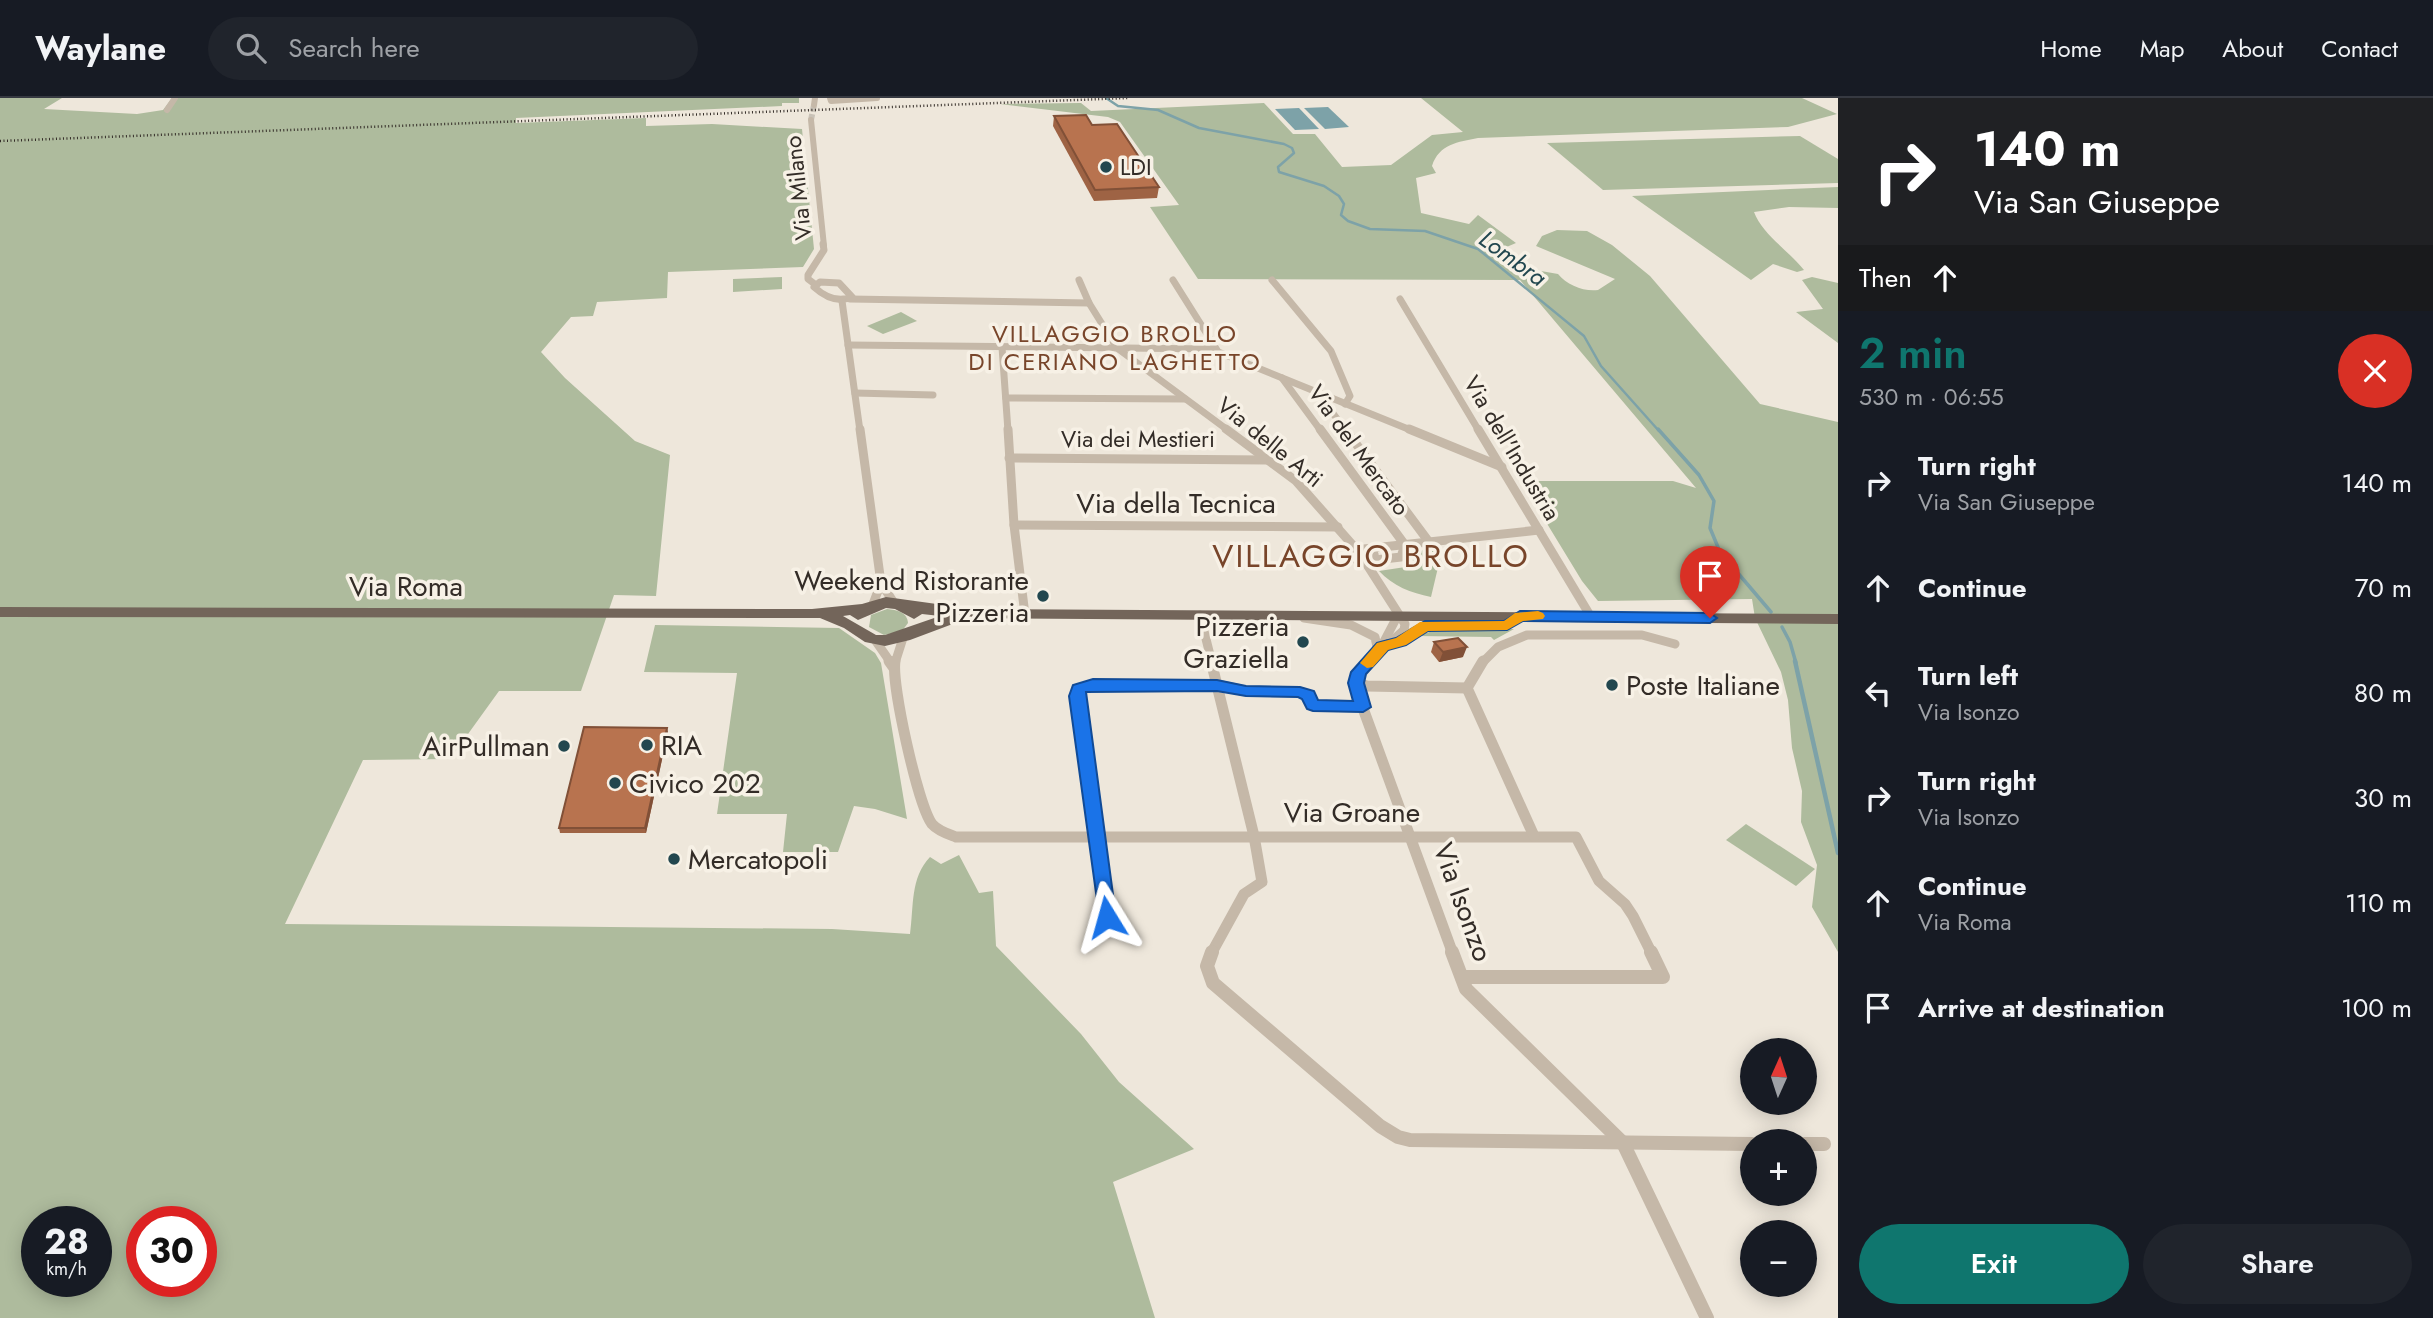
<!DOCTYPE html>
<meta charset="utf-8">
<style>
body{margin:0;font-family:Jost,sans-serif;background:#20242c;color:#f1f3f6;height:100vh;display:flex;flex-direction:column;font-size:26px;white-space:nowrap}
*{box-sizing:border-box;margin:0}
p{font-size:23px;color:#9ea1a6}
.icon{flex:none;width:38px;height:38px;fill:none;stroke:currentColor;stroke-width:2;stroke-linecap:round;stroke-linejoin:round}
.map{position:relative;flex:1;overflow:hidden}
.panel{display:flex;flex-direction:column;background:#171b24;width:595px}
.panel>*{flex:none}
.guide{background:#202124;color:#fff;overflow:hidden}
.needle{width:46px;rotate:3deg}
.controls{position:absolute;left:1740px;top:940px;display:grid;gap:14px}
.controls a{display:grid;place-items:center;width:77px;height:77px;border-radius:50%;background:#171b24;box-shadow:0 4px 18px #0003;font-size:35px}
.speed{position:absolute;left:21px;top:1108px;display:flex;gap:14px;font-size:35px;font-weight:700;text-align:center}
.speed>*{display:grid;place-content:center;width:91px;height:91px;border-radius:50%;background:#171b24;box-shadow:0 4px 18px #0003;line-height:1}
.speed small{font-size:18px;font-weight:400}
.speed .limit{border:10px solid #d22;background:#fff;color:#111}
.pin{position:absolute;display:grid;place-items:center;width:60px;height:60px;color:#fff;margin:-72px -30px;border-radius:50% 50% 50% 0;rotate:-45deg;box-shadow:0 0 7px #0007}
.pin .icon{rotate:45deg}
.me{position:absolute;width:77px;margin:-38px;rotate:352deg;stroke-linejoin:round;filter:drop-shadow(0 0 5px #0008)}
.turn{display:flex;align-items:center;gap:24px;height:147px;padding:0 21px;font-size:32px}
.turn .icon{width:91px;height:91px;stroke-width:2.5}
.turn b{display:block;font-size:49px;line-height:60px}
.then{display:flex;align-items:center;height:66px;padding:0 21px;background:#0003;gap:14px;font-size:26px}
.round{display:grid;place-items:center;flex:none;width:74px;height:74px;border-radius:37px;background:#20242c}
.overview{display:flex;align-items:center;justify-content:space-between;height:119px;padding:0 21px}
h1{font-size:42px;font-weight:600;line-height:52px;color:#0f766e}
.primary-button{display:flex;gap:14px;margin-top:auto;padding:14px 21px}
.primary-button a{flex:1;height:80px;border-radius:42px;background:#0f766e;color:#fff;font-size:28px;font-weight:600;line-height:80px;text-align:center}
.primary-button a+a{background:#20242c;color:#f1f3f6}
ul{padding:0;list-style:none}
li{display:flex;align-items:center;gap:21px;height:105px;padding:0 21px}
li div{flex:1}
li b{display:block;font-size:26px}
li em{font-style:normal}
header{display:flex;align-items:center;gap:42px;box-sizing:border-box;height:98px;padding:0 35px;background:#171b24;border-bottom:2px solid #363941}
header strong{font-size:33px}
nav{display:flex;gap:38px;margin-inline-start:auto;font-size:24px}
.search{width:490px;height:63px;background:#20242c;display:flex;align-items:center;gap:18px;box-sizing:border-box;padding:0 24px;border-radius:38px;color:#9ea1a6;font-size:26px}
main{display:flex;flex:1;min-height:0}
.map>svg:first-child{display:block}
.green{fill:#aebb9d;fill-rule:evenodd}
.water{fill:#7da2a8}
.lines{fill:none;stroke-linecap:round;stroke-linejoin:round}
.stream-far2{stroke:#7da2a8;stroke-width:2.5}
.stream-far1{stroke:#7da2a8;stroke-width:3.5}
.stream{stroke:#7da2a8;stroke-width:4.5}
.street-tunnel{stroke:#c9c2b7;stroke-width:6;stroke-dasharray:6 2.5;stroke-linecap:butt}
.street-far4{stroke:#c5b8a8;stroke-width:6}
.street-far3{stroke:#c5b8a8;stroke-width:7}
.street-far2{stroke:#c5b8a8;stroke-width:9}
.street-far1{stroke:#c5b8a8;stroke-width:11}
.street{stroke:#c5b8a8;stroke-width:14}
.secondary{fill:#98887a;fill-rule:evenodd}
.primary{fill:#73655a;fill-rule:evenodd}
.rail{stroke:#332c27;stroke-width:2.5;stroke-dasharray:1 2.5;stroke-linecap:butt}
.wall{fill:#9e6344}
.shaded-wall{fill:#815037}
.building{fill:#b8734f;stroke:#815037;stroke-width:2}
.route{fill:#1a73e8;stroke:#114b97;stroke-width:2}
.slow{fill:#f59e0b}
.poi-dot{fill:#22474f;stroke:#f7f1e6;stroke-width:2.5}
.labels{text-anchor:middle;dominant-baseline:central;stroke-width:7;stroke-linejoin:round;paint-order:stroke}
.far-poi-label{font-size:23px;fill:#332c27;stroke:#f7f1e6;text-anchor:start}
.far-street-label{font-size:23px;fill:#332c27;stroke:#f7f1e6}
.far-water-label{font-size:24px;font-style:italic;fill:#22474f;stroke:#f7f1e6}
.far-neighbourhood-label{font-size:24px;letter-spacing:2px;fill:#78452a;stroke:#f7f1e6}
.street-label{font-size:28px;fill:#332c27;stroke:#f7f1e6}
.poi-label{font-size:28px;fill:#332c27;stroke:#f7f1e6;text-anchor:start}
.quarter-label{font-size:32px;letter-spacing:2px;fill:#78452a;stroke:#f7f1e6}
</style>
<header>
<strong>Waylane</strong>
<div class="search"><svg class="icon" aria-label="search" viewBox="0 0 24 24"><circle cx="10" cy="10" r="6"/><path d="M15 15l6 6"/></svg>Search here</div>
<nav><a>Home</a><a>Map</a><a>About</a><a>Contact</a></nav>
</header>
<main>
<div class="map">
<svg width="1838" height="1220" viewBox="0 0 1838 1220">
<rect width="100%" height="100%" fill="#eee7db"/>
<g class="green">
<path d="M 0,0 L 62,0 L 44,11 L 137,16 L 163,12 L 172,0 L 799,0 L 799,5 L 782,5 L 782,8 L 516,20 L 516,25 L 646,20 L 646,28 L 712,26 L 802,31 L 814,151 L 803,169 L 668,174 L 667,200 L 597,204 L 593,218 L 571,219 L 541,254 L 565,280 L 635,343 L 670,357 L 656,498 L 614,497 L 581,593 L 499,593 L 450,661 L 363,662 L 285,826 L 832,831 L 910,836 C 914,808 910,780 930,759 L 941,766 L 959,757 L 979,795 L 993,793 L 996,848 L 1081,936 L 1119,984 L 1194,1051 L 1113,1084 L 1155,1220 L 0,1220 ZM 37,1124 L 96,1124 L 96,1183 L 37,1183 ZM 142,1124 L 201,1124 L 201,1183 L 142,1183 Z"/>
<path d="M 1421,0 L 1802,0 L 1837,16 L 1788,29 L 1478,40 C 1458,44 1439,46 1432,68 L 1436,75 L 1416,80 L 1421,115 L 1469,126 L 1478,117 L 1516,145 L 1497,153 L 1519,169 L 1558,176 C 1567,187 1584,194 1598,192 L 1615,181 L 1536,148 L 1542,138 L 1557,132 L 1587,133 L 1612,147 L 1650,178 L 1760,306 L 1838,324 L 1838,854 L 1812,809 L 1817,767 L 1801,724 L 1802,693 L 1792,650 L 1788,602 L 1781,574 L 1755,520 L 1752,501 L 1598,503 L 1582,483 L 1521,383 L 1673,383 L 1696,390 L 1520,182 L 1198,181 L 1150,109 L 1179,107 L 1120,24 L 1108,19 L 1000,6 L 1081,5 L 1091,13 L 1264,5 L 1293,36 L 1315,36 L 1342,69 L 1391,67 L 1432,37 L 1463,34 Z"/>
<path d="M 1800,38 L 1838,61 L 1838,85 L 1603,92 L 1547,45 Z"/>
<path d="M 1838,89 L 1838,110 L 1789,109 L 1754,114 C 1762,136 1789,153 1804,172 L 1797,174 L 1773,166 L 1751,182 L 1632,98 Z"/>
<path d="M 782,179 L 782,191 L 733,194 L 733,181 Z"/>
<path d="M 1812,179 L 1838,185 L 1838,245 L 1796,214 L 1823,211 L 1802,182 Z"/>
<path d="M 901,214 L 917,223 L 883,236 L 867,228 Z"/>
<path d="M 1433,451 L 1440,461 L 1431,499 C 1411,495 1393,488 1379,473 L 1412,468 L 1416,453 Z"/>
<path d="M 887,511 C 897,512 907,514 908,525 L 902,533 L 884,537 L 869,529 L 871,517 Z"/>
<path d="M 655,527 L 839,530 L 875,555 L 881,565 L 907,721 L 875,711 L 854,708 L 838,754 L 783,754 L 787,716 L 717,716 L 737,575 L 644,574 Z"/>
<path d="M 1442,530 L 1514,531 L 1494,542 L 1491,539 L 1417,538 Z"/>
<path d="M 1746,726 L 1815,771 L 1796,788 L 1726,742 Z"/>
</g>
<g class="water">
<path d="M 1328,9 L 1349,29 L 1325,31 L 1304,10 Z"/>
<path d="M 1299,10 L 1319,31 L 1295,32 L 1275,11 Z"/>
</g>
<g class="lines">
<path class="stream-far2" d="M 1106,0 L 1118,8 L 1158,12 L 1199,30 L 1284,46 L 1292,50 L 1294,55 L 1278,69 L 1279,74 L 1324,88 L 1339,98 L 1344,106 L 1341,117 L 1348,123 L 1370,131 L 1425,133 L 1478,151 L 1584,238 L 1601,268 L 1659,333"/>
<g class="stream-far1">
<path d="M 1658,331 L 1699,377 L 1714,403 L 1710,430 L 1720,454 L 1771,514"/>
<path d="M 1782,529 L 1790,544 L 1796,565"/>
</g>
<path class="stream" d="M 1795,563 L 1838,755"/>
<path class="street-tunnel" d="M 811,22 L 814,7"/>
<g class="street-far4">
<path d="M 830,0 L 831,3 L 877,0"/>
<path d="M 814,7 L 815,0"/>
<path d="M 167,12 L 175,0"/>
<path d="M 811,22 L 824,148"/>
</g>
<g class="street-far3">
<path d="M 1079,182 L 1089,205 L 1117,250 L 1229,333"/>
<path d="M 1173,182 L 1217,252"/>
<path d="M 1272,182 L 1331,253 L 1350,298 L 1345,306"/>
<path d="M 820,184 L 839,185 L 852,199 C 838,205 825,199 814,189 Z"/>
<path d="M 816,187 L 808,181 L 808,177 L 824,152 L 823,146"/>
<path d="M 850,201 L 1089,205"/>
<path d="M 1400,201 L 1479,333"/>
<path d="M 842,203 L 860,333"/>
<path d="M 848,247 L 1211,251 L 1413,333"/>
<path d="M 1002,249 L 1008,333"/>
<path d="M 1282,280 L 1321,333"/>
<path d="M 855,295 L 933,297"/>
<path d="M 1318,295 L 1346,333"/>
<path d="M 1006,300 L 1185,301"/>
</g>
<g class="street-far2">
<path d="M 860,331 L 881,485 L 894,505"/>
<path d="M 1008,331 L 1014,427 L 1025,517"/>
<path d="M 1226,331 L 1296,383 L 1357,452"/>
<path d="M 1320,331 L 1405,447"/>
<path d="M 1345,331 L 1429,444"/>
<path d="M 1409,331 L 1502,369"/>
<path d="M 1478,331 L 1591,519"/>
<path d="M 1009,360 L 1266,362"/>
<path d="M 1014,427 L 1338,429"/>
<path d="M 1360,451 L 1374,456 L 1375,462 L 1366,465 L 1355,461 L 1352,455 Z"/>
<path d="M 1364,451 L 1539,432"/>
<path d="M 1375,462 L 1401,459 L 1405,447"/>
<path d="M 1366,465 L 1405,526 L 1404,532 L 1395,540"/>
<path d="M 873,506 L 881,485"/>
<path d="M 1200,517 L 1212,565"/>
<path d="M 1304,520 L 1351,527 L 1375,539 L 1378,554"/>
<path d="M 875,542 L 891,565"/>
<path d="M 1387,546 C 1402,543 1414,530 1427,528 C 1458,523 1493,537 1520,518"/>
<path d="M 895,565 L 903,540"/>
<path d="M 1369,565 L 1379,553 L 1398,517"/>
<path d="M 1482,565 L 1498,549 L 1527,537 L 1642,537 L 1675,546"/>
</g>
<g class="street-far1">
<path d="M 889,563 L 894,570"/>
<path d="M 895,563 C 891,586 918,707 932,726 C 938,733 948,736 956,739 L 1576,739 L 1599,783 L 1625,806 L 1633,818 L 1652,856"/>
<path d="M 1211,563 L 1254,738 L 1262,784 L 1244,796 L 1211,856"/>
<path d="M 1371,563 L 1358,579 L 1357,594 L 1453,856"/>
<path d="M 1483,563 L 1467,590 L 1534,738"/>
<path d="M 1356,585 L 1367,588 L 1467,590"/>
<path d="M 1107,819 L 1077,598 L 1079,591 L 1093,587 L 1217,587 L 1246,593 L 1300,594 L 1309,597 L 1313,608 L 1363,609"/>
</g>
<g class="street">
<path d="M 1212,854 L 1207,868 L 1213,885 L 1380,1028 L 1398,1039 L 1410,1042 L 1752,1046"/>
<path d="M 1452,854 L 1466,891 L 1623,1045 L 1707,1220"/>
<path d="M 1462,879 L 1663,879 L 1651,854"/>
<path d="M 1804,1046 L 1824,1046"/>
</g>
<path class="secondary" d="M 1387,541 L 1394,546 L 1383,554 L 1378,552 L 1376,549 Z"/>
<path class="primary" d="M 886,499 L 973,511 L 1838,516 L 1838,526 L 960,520 L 958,524 L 910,542 L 885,548 L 865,544 L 844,530 L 820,520 L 0,519 L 0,509 L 812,511 L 862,506 ZM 886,510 L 895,511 L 914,521 L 922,516 L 940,518 L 885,537 L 876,537 L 843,518 L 850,517 L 858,522 Z"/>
<path class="rail" d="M 0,43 L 1128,0"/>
</g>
<g class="wall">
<path d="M 1054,18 L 1092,27 L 1159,89 L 1157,100 L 1094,103 L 1053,28 Z"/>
<path d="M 1434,544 L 1463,559 L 1439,564 L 1431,554 Z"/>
<path d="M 668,634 L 646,735 L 560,735 L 559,730 Z"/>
</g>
<g class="shaded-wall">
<path d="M 1467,549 L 1463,559 L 1439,564 L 1443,554 Z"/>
<path d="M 667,630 L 668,634 L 646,735 L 645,730 Z"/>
</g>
<g class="building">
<path d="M 1086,17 L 1092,27 L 1117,26 L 1159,89 L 1095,92 L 1054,18 Z"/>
<path d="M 1458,540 L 1467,549 L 1443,554 L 1434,544 Z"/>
<path d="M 584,629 L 667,630 L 645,730 L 559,730 Z"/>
</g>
<path class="route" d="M 1520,513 L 1710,515 L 1717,520 L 1710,525 L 1523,523 L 1507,532 L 1428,533 L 1406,547 L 1388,552 L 1366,576 L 1364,585 L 1371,609 L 1363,614 L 1313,613 L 1307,611 L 1302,601 L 1298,599 L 1246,598 L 1217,593 L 1086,594 L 1116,819 L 1113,824 L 1107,827 L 1100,824 L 1069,598 L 1073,587 L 1093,581 L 1217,582 L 1246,588 L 1300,589 L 1314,593 L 1318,602 L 1353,603 L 1348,585 L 1351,574 L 1377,545 L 1396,540 L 1425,523 L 1504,523 Z"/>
<path class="slow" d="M 1538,513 L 1543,515 L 1545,518 L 1543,521 L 1523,523 L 1507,532 L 1428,533 L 1406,547 L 1388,552 L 1373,569 L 1367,570 L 1360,565 L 1377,545 L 1396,540 L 1420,524 L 1504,523 L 1515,515 Z"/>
<g class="poi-dot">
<circle cx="1106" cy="69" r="7"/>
<circle cx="1043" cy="498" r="7"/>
<circle cx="1303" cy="544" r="7"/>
<circle cx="1612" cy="587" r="7"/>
<circle cx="647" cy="647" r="7"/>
<circle cx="564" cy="648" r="7"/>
<circle cx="615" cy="685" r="7"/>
<circle cx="674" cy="761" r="7"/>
</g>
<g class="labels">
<g class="far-poi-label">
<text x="1120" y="69">LDI</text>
</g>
<g class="far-street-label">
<text transform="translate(798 90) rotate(-96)">Via Milano</text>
<text x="1138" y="341">Via dei Mestieri</text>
<text transform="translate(1270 344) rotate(39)">Via delle Arti</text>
<text transform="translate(1512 350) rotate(59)">Via dell'Industria</text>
<text transform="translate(1359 352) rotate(54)">Via del Mercato</text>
</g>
<g class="far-water-label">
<text transform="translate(1513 160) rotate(36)">Lombra</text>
</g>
<g class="far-neighbourhood-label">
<text x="1115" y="235">VILLAGGIO BROLLO<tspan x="1115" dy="28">DI CERIANO LAGHETTO</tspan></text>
</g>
<g class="street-label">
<text x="1176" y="405">Via della Tecnica</text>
<text x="406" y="488">Via Roma</text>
<text x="1352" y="714">Via Groane</text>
<text transform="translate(1463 804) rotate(70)">Via Isonzo</text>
</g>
<g class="poi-label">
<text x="1029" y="482" text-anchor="end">Weekend Ristorante<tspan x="1029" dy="32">Pizzeria</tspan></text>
<text x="1289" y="528" text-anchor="end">Pizzeria<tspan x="1289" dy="32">Graziella</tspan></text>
<text x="1626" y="587">Poste Italiane</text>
<text x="661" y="647">RIA</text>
<text x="550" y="648" text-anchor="end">AirPullman</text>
<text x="629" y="685">Civico 202</text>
<text x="688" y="761">Mercatopoli</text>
</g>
<g class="quarter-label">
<text x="1371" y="458">VILLAGGIO BROLLO</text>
</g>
</g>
</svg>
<div class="controls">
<a><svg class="needle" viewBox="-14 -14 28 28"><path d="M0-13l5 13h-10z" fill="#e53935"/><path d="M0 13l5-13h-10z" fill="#9ea1a6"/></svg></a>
<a>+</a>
<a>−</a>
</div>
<div class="speed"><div>28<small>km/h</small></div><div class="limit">30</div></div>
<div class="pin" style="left:1710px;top:520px;background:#d93025"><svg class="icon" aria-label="arrive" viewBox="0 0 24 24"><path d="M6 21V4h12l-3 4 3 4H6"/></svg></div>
<svg class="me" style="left:1107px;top:819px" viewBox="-20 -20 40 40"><path d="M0-17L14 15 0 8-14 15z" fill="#1a73e8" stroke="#fff" stroke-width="4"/></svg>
</div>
<section class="panel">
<div class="guide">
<div class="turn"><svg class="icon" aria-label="right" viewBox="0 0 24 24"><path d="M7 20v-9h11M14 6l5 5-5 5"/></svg><div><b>140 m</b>Via San Giuseppe</div></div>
<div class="then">Then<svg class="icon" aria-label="ahead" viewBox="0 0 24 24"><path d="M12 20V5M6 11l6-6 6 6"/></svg></div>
</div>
<div class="overview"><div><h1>2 min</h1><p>530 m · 06:55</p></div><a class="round" style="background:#d93025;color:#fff"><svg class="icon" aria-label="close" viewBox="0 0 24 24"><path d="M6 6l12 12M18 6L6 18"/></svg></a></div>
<ul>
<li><svg class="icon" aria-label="right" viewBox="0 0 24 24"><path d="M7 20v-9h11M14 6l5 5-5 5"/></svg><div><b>Turn right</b><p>Via San Giuseppe</p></div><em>140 m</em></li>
<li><svg class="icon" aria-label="ahead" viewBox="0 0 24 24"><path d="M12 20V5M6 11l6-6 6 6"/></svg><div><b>Continue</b></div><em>70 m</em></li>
<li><svg class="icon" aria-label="left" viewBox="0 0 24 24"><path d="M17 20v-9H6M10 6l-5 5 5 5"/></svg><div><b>Turn left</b><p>Via Isonzo</p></div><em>80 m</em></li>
<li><svg class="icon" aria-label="right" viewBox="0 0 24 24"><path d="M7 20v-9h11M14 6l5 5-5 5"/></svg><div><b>Turn right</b><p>Via Isonzo</p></div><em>30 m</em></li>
<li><svg class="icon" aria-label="ahead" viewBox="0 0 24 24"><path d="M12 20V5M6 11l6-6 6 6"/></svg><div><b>Continue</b><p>Via Roma</p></div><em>110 m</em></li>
<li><svg class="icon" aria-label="arrive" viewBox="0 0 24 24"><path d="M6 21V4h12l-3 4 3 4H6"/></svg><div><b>Arrive at destination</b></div><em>100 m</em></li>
</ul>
<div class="primary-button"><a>Exit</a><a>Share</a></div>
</section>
</main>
